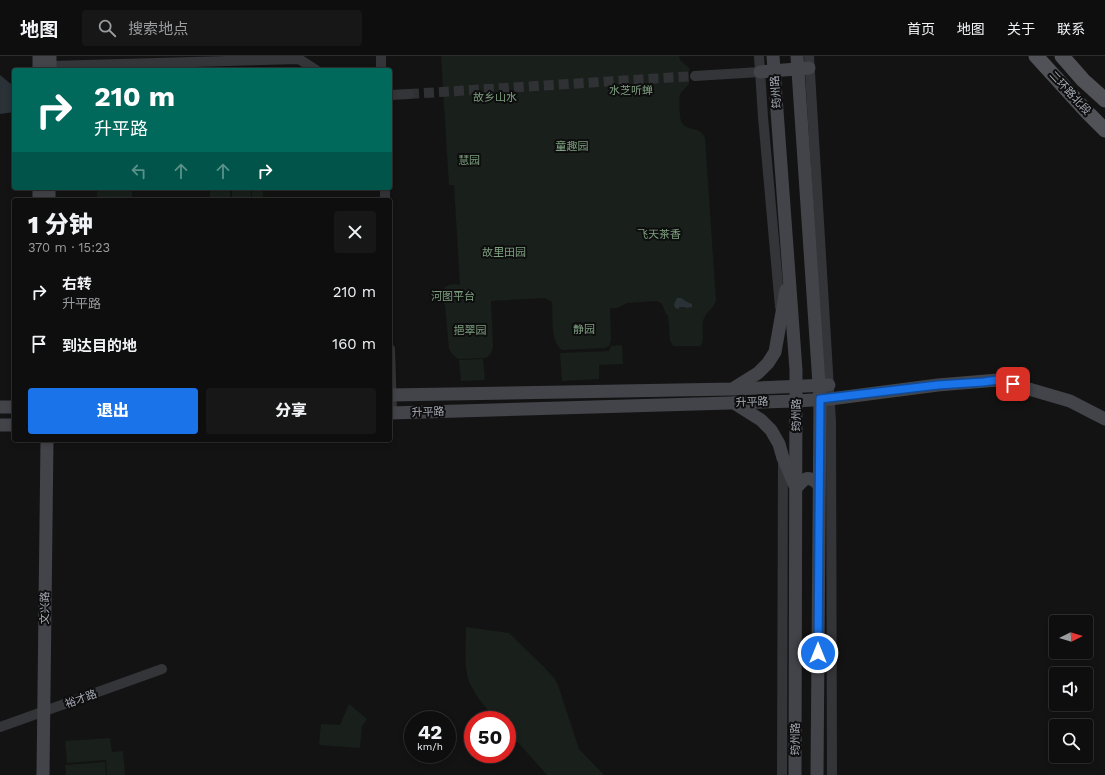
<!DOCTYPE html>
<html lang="zh">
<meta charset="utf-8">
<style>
body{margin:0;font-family:"Work Sans","Noto Sans SC",sans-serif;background:#171718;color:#f1f3f6;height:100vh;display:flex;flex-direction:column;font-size:15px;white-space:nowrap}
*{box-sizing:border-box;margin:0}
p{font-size:13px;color:#9b9c9e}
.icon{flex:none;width:22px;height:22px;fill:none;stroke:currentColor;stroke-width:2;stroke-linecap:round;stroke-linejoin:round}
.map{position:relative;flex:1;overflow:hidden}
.panel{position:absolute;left:12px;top:142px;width:380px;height:244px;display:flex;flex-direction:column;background:#0e0e0f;border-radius:4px;box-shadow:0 2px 6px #0003,0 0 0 1px #2e2e2f}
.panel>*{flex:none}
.banner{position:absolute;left:12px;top:12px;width:380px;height:122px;border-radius:4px;box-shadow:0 2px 6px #0003,0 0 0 1px #2e2e2f;background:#00695c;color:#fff;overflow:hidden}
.needle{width:26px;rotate:85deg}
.tools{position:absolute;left:1049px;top:559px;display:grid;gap:8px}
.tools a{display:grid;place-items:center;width:44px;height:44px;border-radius:4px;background:#0e0e0f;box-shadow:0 2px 6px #0003,0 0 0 1px #2e2e2f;font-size:20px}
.speed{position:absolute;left:404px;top:655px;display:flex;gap:8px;font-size:20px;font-weight:700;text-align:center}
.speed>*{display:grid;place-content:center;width:52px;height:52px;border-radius:50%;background:#0e0e0f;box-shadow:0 2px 6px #0003,0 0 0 1px #2e2e2f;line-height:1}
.speed small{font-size:10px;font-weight:400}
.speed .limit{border:6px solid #d22;background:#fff;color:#111}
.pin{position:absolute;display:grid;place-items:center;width:34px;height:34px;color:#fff;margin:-17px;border-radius:8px;box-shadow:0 2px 6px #0006}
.me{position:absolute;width:44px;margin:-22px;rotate:0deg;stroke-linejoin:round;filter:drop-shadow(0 0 3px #0008)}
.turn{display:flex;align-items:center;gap:14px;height:84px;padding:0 16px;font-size:18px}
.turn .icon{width:52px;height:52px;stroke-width:2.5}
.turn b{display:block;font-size:28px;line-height:34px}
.lanes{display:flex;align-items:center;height:38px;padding:0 16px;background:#0003;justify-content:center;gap:20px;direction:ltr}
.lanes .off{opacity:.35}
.round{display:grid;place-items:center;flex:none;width:42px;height:42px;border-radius:4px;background:#171718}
.summary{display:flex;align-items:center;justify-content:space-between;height:68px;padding:0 16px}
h1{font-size:24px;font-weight:800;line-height:30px}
.cta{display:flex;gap:8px;margin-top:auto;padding:8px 16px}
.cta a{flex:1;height:46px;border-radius:4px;background:#1a73e8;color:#fff;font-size:16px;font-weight:800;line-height:46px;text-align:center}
.cta a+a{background:#171718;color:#f1f3f6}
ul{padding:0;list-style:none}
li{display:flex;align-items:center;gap:12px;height:52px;padding:0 16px}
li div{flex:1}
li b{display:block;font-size:15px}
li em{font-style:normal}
header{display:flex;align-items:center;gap:24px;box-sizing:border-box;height:56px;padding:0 20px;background:#0e0e0f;border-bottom:1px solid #2e2e2f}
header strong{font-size:19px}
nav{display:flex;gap:22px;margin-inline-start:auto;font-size:14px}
.search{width:280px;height:36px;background:#171718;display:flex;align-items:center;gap:10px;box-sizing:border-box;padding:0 14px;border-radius:4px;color:#9b9c9e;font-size:15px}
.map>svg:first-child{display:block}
.green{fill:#191f1a}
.water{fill:#2a3237}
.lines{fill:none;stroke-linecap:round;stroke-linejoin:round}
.street-tunnel{stroke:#303134;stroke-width:10;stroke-dasharray:10 5;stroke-linecap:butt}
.street{stroke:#343539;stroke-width:10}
.secondary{stroke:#424449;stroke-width:13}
.primary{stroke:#505258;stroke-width:15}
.route-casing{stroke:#114b97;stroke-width:10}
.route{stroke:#1a73e8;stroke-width:7}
.labels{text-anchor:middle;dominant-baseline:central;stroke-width:4;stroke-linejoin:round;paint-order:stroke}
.park-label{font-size:11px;fill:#7d9e7f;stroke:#0e0e0f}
.street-label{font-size:11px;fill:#a5aab4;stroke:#0e0e0f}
</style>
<header>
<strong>地图</strong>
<div class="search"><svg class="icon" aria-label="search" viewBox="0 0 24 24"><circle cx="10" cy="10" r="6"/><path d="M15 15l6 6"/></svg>搜索地点</div>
<nav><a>首页</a><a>地图</a><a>关于</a><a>联系</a></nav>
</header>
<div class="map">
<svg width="1105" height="719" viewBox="0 0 1105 719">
<rect width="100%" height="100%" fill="#131314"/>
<g class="green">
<path d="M 441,0 L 679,0 L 680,4 L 689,12 L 689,28 L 680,38 C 679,44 679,62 682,67 C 689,76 700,70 705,82 L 716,244 C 714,253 705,256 703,265 C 701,273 706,283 700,290 L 673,290 L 670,284 L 668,259 L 666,258 L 662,248 L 657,245 L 627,247 L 617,252 L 610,252 L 611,285 L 609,290 L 605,292 L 562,294 C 550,286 553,260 552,246 L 545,242 L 491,245 L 493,291 L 491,297 L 486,302 L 458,303 L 453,299 L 449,293 L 445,249 C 434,237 446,225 460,229 L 454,129 L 449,129 Z"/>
<rect x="210" y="132" width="20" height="12"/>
<rect x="232" y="132" width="19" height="12"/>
<rect x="252" y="132" width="11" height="12"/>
<path d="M 97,134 L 132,135 L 132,144 L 97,144 Z"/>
<path d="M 622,289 L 623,308 L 599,309 L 599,323 L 562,325 L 560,297 L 609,295 L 611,290 Z"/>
<path d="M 483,303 L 485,324 L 461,325 L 459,304 Z"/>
<path d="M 466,571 L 509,577 L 544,611 L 555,623 L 558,629 L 579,693 L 604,719 L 547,719 L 507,674 L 507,664 L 497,664 C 488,654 477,642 471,630 C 463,615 466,587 466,571 Z"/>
<path d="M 349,648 L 367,663 L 362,670 L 360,692 L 319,689 L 321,668 L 340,669 Z"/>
<path d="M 110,682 L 112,696 L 123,695 L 125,719 L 107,719 L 106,704 L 67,707 L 65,685 Z"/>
<path d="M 105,706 L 106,719 L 66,719 L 65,709 Z"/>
</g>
<g class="water">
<path d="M 0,19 L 11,28 L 14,56 L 0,58 Z"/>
<path d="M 677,242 L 681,242 L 687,246 L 692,248 L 692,251 L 686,252 L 686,251 L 679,251 L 679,253 L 675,252 L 674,248 Z"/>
</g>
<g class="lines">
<path class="street-tunnel" d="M 409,38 L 695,20"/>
<g class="street">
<path d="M 381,0 L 381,14"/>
<path d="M 759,0 L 763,61 L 780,251"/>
<path d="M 809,0 L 831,366 L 832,719"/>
<path d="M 50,10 L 299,3 L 316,14"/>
<path d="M 695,20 L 760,16"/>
<path d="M 390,39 L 409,38"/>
<path d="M 385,132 L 385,144"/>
<path d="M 390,293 L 392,357"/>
<path d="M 0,671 L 162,613"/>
<path d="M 782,719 L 783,404"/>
</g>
<g class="secondary">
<path d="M 39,0 L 39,14"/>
<path d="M 773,0 L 796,314 L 795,719"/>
<path d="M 797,0 L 820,343 L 817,719"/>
<path d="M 50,14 L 50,0"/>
<path d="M 760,16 L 809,12"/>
<path d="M 39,132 L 39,144"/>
<path d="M 49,144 L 49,132"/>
<path d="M 734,332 L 758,317 L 768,307 L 775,296 L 786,234"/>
<path d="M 390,339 L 733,333 L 829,329"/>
<path d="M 734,347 L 761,364 L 771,374 L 779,388 L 783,402 L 796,432 C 805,422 808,418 819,429"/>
<path d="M 0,351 L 14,351"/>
<path d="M 390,357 L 796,345 L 830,343 L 938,329 L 998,324 L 1070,345 L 1105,363"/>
<path d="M 0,369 L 14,369"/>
<path d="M 43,719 L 47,384"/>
</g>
<g class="primary">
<path d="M 1036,0 L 1087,56 L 1105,74"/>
<path d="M 1062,0 L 1083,24 L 1105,44"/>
</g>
</g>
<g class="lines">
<g class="route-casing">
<path id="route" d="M 818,597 L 820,343 L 938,329 L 983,326 L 998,324 L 1013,328"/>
</g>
<use href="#route" class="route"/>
</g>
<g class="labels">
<g class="park-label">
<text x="631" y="34">水芝听蝉</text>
<text x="495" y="41">故乡山水</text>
<text x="572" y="90">童趣园</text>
<text x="469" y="104">慧园</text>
<text x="659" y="178">飞天茶香</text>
<text x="504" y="196">故里田园</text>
<text x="453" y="240">河图平台</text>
<text x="584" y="273">静园</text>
<text x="470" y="274">挹翠园</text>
</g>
<g class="street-label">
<text transform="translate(776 36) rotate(-94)">筠州路</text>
<text transform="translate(1070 37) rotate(47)">二环路北段</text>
<text transform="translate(752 346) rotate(-2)">升平路</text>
<text transform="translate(428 356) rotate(-2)">升平路</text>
<text transform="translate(796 359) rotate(-90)">筠州路</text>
<text transform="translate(45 552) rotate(-89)">文兴路</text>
<text transform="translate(81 643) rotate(-20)">裕才路</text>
<text transform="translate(795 683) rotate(-90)">筠州路</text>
</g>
</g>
</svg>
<div class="tools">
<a><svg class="needle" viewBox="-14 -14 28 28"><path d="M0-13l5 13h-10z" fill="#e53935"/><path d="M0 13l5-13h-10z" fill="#9b9c9e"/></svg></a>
<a><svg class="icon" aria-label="sound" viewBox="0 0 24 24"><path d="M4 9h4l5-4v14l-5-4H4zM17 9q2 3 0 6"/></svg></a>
<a><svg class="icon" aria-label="search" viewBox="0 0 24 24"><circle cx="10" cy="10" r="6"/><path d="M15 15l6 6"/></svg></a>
</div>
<div class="speed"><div>42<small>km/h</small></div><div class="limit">50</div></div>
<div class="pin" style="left:1013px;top:328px;background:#d93025"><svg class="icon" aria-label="arrive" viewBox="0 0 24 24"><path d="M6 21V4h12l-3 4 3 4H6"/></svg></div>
<svg class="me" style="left:818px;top:597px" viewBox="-20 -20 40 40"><circle r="17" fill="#1a73e8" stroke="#fff" stroke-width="3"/><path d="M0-11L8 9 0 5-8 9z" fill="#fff"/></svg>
<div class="banner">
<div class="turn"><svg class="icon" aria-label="right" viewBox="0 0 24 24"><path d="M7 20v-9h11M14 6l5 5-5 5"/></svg><div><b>210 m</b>升平路</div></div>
<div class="lanes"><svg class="icon off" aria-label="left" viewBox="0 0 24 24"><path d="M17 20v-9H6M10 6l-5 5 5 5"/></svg><svg class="icon off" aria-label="ahead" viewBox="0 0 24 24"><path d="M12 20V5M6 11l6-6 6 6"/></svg><svg class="icon off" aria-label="ahead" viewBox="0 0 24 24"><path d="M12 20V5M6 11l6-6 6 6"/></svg><svg class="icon" aria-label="right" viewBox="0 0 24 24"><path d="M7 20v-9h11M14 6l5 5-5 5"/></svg></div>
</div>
<section class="panel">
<div class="summary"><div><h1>1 分钟</h1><p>370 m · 15:23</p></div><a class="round"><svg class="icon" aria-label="close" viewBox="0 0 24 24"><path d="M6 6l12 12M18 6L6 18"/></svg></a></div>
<ul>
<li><svg class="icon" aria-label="right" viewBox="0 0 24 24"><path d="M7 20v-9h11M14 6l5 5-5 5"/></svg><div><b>右转</b><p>升平路</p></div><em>210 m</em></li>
<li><svg class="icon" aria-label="arrive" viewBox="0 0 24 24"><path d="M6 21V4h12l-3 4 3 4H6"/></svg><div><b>到达目的地</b></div><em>160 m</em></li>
</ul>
<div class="cta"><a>退出</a><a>分享</a></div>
</section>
</div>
